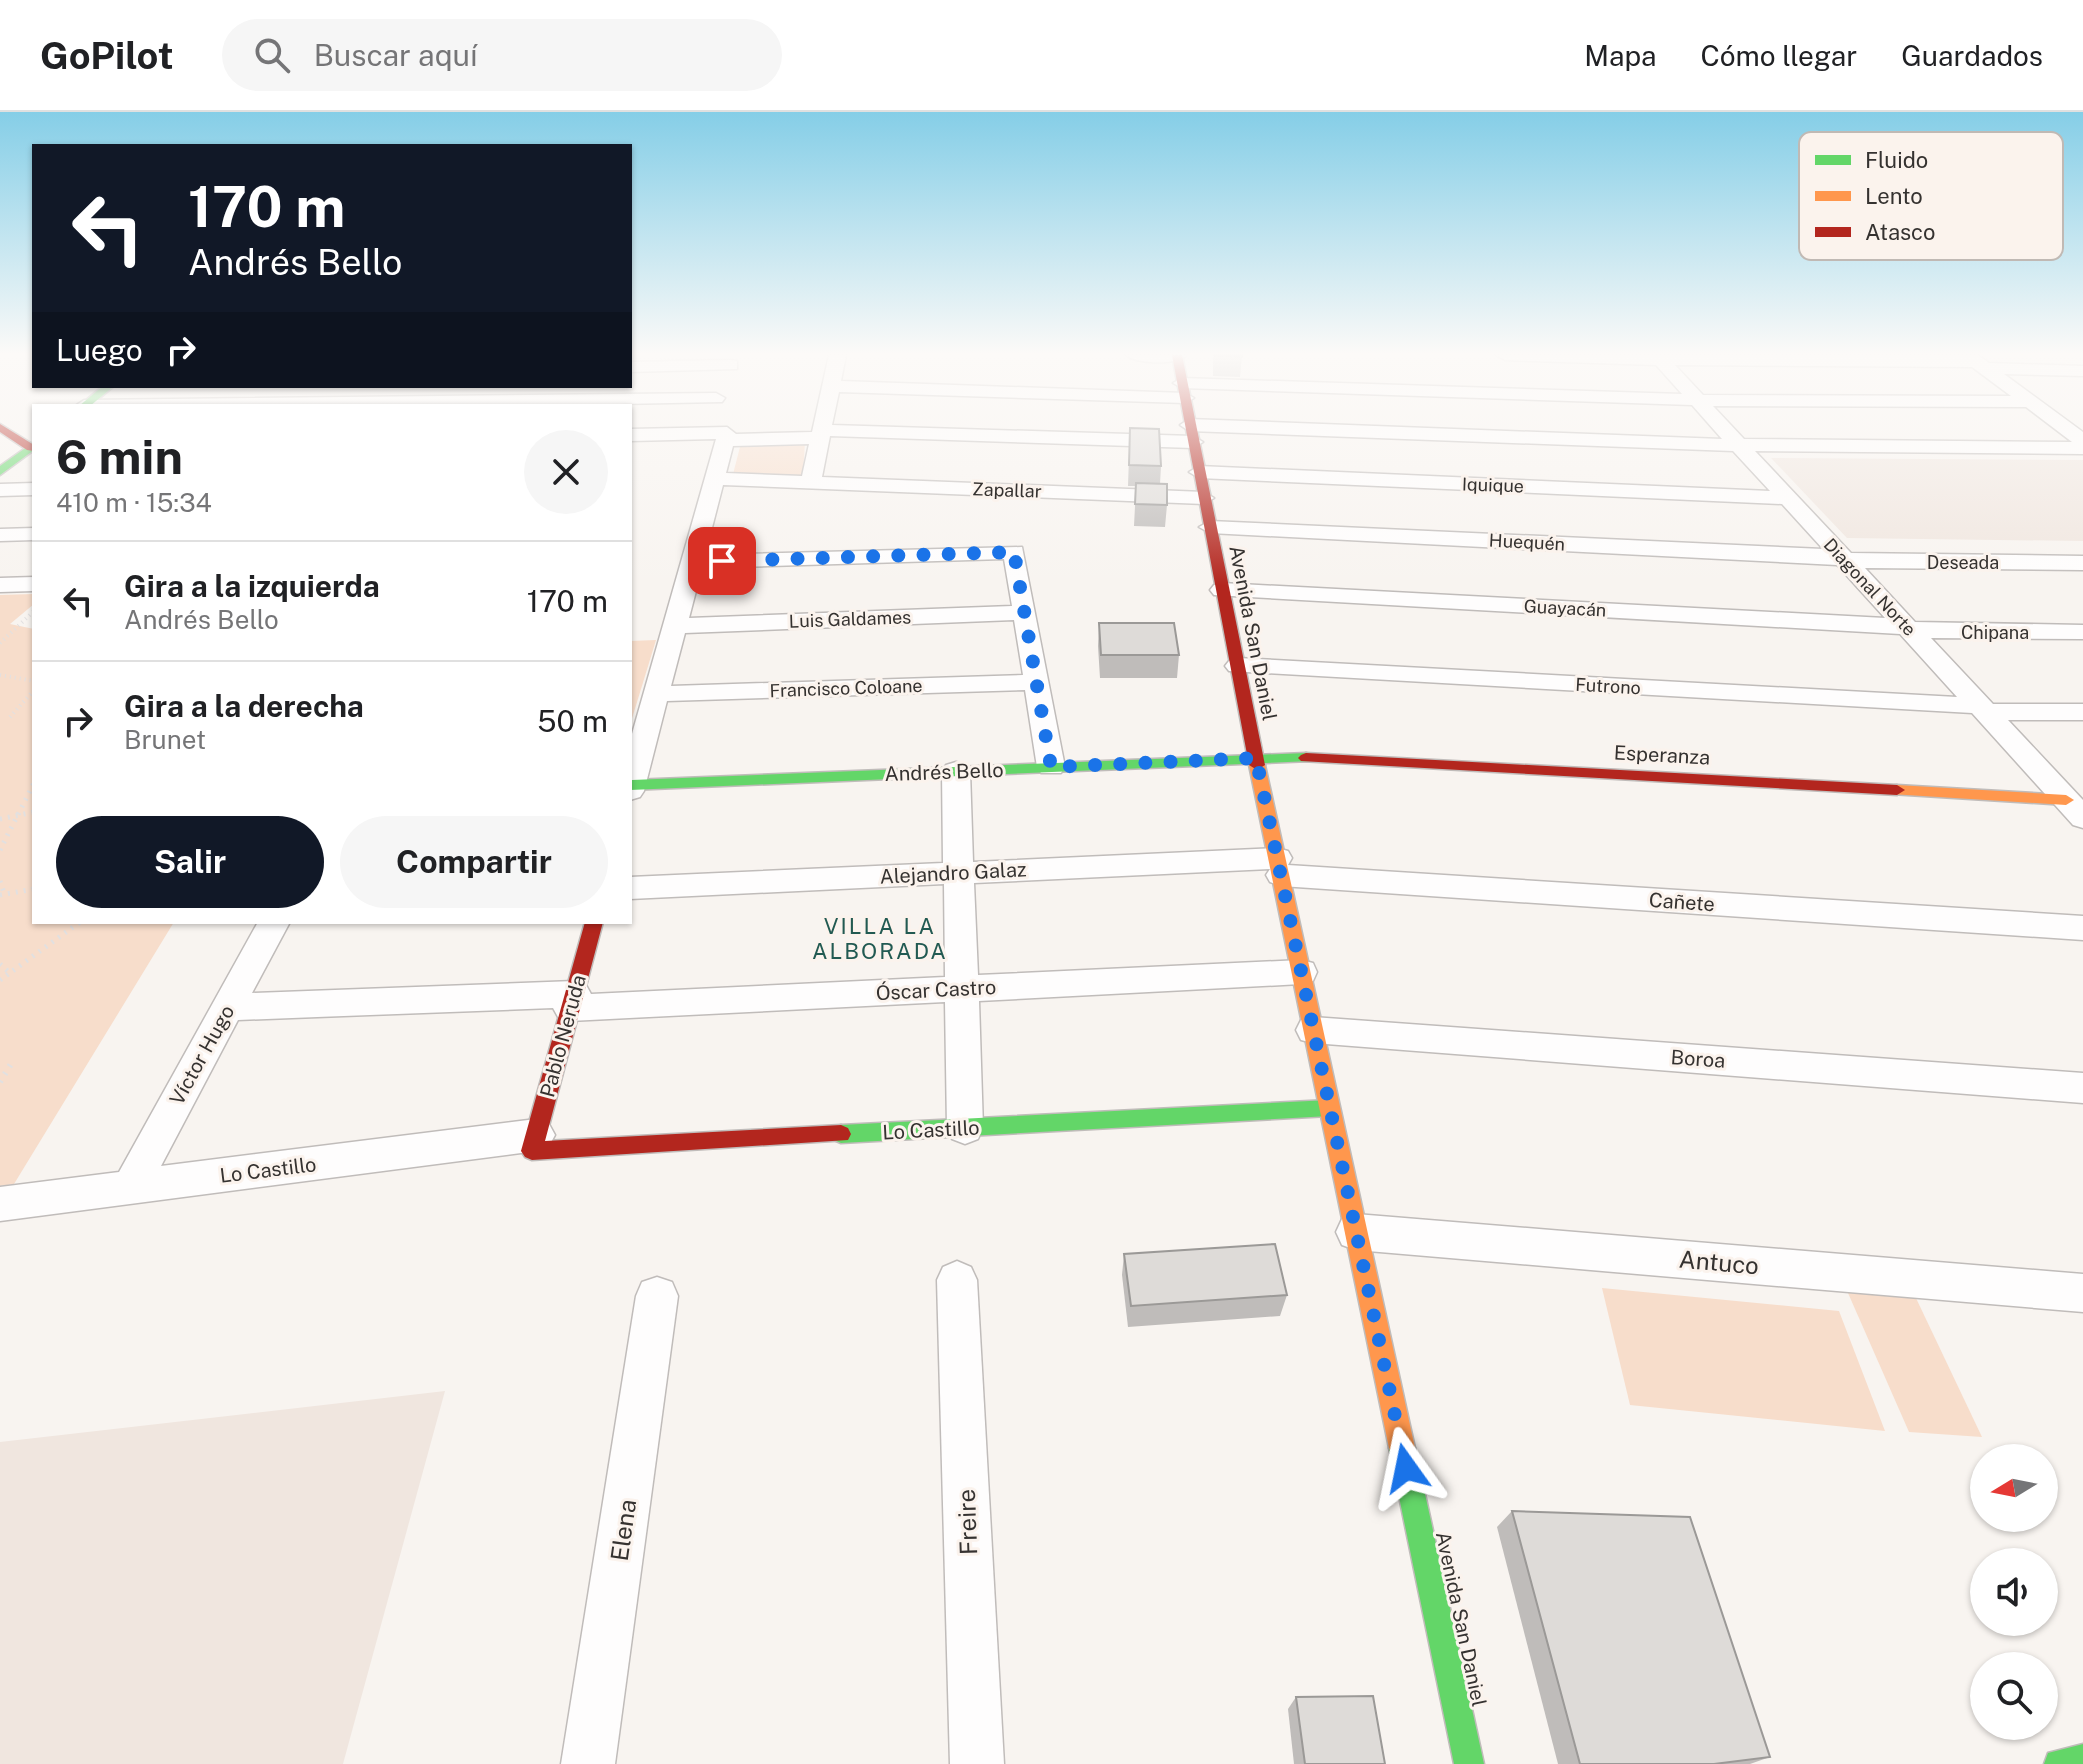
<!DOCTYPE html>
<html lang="es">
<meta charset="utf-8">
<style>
body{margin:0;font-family:"Public Sans",sans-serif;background:#f6f6f6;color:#202124;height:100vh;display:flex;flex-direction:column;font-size:30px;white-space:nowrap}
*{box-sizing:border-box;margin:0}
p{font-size:26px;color:#757577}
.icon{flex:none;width:44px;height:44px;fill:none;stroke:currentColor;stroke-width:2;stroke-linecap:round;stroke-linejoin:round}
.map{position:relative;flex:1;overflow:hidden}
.drawer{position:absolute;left:32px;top:292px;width:600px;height:520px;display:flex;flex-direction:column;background:#fff;border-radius:0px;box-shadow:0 2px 6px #0004}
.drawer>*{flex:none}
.banner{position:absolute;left:32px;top:32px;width:600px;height:244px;border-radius:0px;box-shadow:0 2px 6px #0004;background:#111827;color:#fff;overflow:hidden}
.needle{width:52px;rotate:260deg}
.fabs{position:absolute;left:1970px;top:1332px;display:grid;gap:16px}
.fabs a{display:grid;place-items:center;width:88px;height:88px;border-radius:50%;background:#fff;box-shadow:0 2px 6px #0004;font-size:40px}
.pin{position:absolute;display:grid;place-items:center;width:68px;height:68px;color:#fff;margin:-34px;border-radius:16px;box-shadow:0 4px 12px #0006}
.me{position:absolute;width:88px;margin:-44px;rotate:348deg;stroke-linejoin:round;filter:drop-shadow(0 0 6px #0008)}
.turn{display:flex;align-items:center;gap:28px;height:168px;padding:0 24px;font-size:36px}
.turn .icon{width:104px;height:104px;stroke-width:2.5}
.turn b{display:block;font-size:56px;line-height:68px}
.then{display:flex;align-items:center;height:76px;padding:0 24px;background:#0003;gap:16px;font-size:30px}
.round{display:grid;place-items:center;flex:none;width:84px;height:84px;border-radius:42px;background:#f6f6f6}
.headline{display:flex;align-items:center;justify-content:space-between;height:136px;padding:0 24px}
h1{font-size:48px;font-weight:700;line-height:60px}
.button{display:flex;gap:16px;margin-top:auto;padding:16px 24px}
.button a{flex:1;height:92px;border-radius:48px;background:#111827;color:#fff;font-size:32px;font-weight:700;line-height:92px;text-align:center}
.button a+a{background:#f6f6f6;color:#202124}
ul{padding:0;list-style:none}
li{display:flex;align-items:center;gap:24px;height:120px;padding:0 24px;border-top:2px solid #e0e0e0}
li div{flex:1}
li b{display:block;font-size:30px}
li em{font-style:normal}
header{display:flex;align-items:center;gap:48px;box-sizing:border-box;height:112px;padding:0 40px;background:#fff;border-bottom:2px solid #e0e0e0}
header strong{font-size:38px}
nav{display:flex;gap:44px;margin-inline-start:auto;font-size:28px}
.search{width:560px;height:72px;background:#f6f6f6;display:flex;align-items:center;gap:20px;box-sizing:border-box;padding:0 28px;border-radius:44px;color:#757577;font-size:30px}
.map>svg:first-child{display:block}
.built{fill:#f0e6df}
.green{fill:#f7ddcb}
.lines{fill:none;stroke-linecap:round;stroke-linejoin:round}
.street-casing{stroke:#c0bcba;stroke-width:3}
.fast-casing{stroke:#c0bcba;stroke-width:3}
.slow-casing{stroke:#c0bcba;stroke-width:3}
.jam-casing{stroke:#c0bcba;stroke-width:3}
.path-far2{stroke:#e2e0e0;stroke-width:4;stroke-dasharray:1 4;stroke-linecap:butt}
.path-far1{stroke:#e2e0e0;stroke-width:5;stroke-dasharray:2 6;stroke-linecap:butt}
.path{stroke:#e2e0e0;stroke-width:6;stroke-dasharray:2 7;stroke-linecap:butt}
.street{fill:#fefdfd;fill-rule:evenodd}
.fast{fill:#63d668;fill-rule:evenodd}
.slow{fill:#ff974d;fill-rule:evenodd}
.jam{fill:#b3261e;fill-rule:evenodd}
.wall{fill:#bfbcba}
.building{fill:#dedbd8;stroke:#9b9997;stroke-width:2}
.route{stroke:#1a73e8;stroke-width:14;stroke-dasharray:0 25.2}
.labels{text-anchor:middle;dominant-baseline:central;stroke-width:6;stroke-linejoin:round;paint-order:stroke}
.far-street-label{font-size:18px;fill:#353230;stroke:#fbf3ed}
.street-label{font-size:20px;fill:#353230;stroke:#fbf3ed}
.neighbourhood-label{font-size:22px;letter-spacing:2px;fill:#225a52;stroke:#fbf3ed}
.near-street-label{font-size:24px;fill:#353230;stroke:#fbf3ed}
.key{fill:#fbf3ed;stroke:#c0b9b4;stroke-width:2}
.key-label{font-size:22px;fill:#353230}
</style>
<header>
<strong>GoPilot</strong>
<div class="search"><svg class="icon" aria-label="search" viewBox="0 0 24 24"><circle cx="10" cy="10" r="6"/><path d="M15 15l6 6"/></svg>Buscar aquí</div>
<nav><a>Mapa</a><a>Cómo llegar</a><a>Guardados</a></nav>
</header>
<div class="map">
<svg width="2083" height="1652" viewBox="0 0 2083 1652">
<rect width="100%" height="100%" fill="#f8f4f0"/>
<g class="built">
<path d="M 1771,346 L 2083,348 L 2083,429 L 1847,426 Z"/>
<path d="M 445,1279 L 343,1652 L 0,1652 L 0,1330 Z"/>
</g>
<g class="green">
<path d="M 805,330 L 803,364 L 732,366 L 741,331 Z"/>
<path d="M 34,482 L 34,492 L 10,512 L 34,517 L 34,810 L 174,810 L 14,1072 L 0,1074 L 0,483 Z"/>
<path d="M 656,528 L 630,613 L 630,529 Z"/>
<path d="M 1602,1176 L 1839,1199 L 1885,1319 L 1630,1293 Z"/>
<path d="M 1848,1181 L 1915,1184 L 1982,1325 L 1909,1320 Z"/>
</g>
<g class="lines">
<g class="street-casing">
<g id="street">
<path d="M 829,243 L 846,243 L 841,269 L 1185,281 L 1194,286 L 1185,291 L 839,280 L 832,313 L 1193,324 L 1203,330 L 1193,336 L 830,324 L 822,365 L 1204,380 L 1214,386 L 1204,392 L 723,373 L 705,443 L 1022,435 L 1065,655 L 1061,661 L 1041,661 L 1037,655 L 1025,578 L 667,589 L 644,679 L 640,685 L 630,688 L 630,629 L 716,327 L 630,329 L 630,317 L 727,315 L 736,322 L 812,320 ZM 809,332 L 802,364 L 726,361 L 733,334 ZM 1004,447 L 1012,494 L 689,506 L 702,456 ZM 1014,508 L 1023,563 L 671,574 L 685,521 Z"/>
<path d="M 1126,243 L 1185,243 L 1186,244 C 1175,253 1137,252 1126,243 Z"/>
<path d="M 1496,243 L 1978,243 L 1989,251 L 2083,254 L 2083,264 L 2004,262 L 2083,320 L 2083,342 L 1755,339 L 1851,441 L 2083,444 L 2083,458 L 1865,456 L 1915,510 L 2083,513 L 2083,527 L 1931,526 L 1993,592 L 2083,592 L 2083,608 L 2008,608 L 2083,688 L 2083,716 L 2073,713 L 1972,601 L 1229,559 L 1225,554 L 1229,549 L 1238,546 L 1957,585 L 1900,522 L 1214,483 L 1210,478 L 1214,473 L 1222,471 L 1885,506 L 1837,453 L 1210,421 L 1199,415 L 1210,409 L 1823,437 L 1782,392 L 1199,366 L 1189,360 L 1199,354 L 1770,379 L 1733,339 L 1189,319 L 1180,313 L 1189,307 L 1722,327 L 1692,293 L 1182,276 L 1173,271 L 1182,266 L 1682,282 L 1656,253 L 1505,248 ZM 1675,253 L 1972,255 L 2011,284 L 1703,283 ZM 1713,294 L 2026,295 L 2072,330 L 1744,327 Z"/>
<path d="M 731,248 L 737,249 L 737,257 L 630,260 L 630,250 Z"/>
<path d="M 716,281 L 725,286 L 722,290 L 516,294 L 75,294 L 84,288 Z"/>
<path d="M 34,371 L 34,383 L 0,384 L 0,372 Z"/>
<path d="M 34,416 L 34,428 L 0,429 L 0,417 Z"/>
<path d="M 34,465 L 34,479 L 0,480 L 0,466 Z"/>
<path d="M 956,650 L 966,653 L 970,659 L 973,750 L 1277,736 L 1288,739 L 1292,746 L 1288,753 L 2083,804 L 2083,828 L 1281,774 L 1270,770 L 1266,763 L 1270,757 L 974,771 L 978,863 L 1301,848 L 1313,851 L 1317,860 L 1313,869 L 1301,872 L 979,889 L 983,1016 L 978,1027 L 965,1032 L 952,1027 L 947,1016 L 945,890 L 570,909 L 558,905 L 553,896 L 238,908 L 161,1054 L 536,1007 L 549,1012 L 555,1023 L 549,1034 L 536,1039 L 0,1109 L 0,1075 L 119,1060 L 258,810 L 290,810 L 252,881 L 574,869 L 586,873 L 591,882 L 945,865 L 944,772 L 630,787 L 630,765 L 943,751 L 942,659 L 946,653 Z"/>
<path d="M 1313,905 L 2083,961 L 2083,991 L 1313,931 L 1301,928 L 1296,918 L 1301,908 Z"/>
<path d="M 1356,1102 L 2083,1162 L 2083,1200 L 1356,1138 L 1342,1133 L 1336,1120 L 1342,1107 Z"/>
<path d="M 957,1149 L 971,1155 L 977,1168 L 1004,1652 L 950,1652 L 937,1168 L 943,1155 Z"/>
<path d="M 657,1165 L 672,1170 L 678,1184 L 615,1652 L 561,1652 L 636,1184 L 642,1170 Z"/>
</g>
</g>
<g class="fast-casing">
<g id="fast">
<path d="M 103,274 L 114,274 L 90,294 L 79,294 Z"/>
<path d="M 34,330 L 34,338 L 0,363 L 0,354 Z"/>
<path d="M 1306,641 L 1311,643 L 1314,646 L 1311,649 L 630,678 L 632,668 Z"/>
<path d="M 1329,988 L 1336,990 L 1339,996 L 1336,1002 L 1329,1004 L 841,1031 L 834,1028 L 831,1022 L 834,1016 L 841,1013 Z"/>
<path d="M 1402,1323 L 1411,1327 L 1415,1336 L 1484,1652 L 1454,1652 L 1389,1336 L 1393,1327 Z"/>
<path d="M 2083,1632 L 2083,1652 L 2044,1652 L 2048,1641 Z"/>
</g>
</g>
<g class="slow-casing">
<g id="slow">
<path d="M 1257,648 L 1265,653 L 1415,1336 L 1411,1345 L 1402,1349 L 1393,1345 L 1389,1336 L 1249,653 Z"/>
<path d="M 1897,673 L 2066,683 L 2074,688 L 2066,693 L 1891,682 L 1889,678 L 1891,674 Z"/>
</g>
</g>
<g class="jam-casing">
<g id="jam">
<path d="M 1172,243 L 1182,243 L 1265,653 L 1257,658 L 1249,653 Z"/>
<path d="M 0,312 L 34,333 L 34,339 L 27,338 L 0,320 Z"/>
<path d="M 1306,641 L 1897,673 L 1905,678 L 1897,683 L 1301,649 L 1298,646 L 1301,643 Z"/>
<path d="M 585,810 L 603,810 L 545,1029 L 841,1013 L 848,1016 L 851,1022 L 848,1028 L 532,1048 L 525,1045 L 521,1039 Z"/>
</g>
</g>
<g class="path-far2">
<path d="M 0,531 L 34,499"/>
<path d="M 0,563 L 34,569"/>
<path d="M 10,605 L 34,578"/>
</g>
<g class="path-far1">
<path d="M 0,707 L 34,700"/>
<path d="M 0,738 L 34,671"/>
<path d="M 0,769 L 4,781"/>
<path d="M 0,783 L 34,777"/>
<path d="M 0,852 L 11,862"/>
<path d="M 0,868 L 80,810"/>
</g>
<path class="path" d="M 0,970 L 11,952"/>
<use href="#street" class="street"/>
<use href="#fast" class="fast"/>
<use href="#slow" class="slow"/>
<use href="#jam" class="jam"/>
</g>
<g class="wall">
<path d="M 1213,243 L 1242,243 L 1240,265 L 1213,264 Z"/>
<path d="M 1130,316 L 1161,354 L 1160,372 L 1167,393 L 1165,415 L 1134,414 L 1136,374 L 1128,374 Z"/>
<path d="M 1099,511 L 1179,543 L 1177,566 L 1100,566 L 1098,534 Z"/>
<path d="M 1124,1142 L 1287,1183 L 1280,1204 L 1128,1215 L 1122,1163 Z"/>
<path d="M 1512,1399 L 1770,1645 L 1750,1652 L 1558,1652 L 1497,1415 Z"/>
<path d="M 1296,1585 L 1385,1652 L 1294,1652 L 1288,1597 Z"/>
</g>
<g class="building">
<path d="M 1215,243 L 1242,243 L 1242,245 L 1215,244 Z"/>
<path d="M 1130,316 L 1159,317 L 1161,354 L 1129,353 Z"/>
<path d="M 1136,371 L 1167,372 L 1167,393 L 1135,392 Z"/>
<path d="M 1099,511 L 1174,511 L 1179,543 L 1101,543 Z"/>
<path d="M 1275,1132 L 1287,1183 L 1131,1194 L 1124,1142 Z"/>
<path d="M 1512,1399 L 1690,1405 L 1770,1645 L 1714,1652 L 1580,1652 Z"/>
<path d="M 1373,1584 L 1385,1652 L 1305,1652 L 1296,1585 Z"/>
</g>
<linearGradient id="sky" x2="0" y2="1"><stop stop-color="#85cee7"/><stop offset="0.51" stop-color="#fcfaf8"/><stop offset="1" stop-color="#fcfaf8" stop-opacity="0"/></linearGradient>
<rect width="2083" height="474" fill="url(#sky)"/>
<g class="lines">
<path class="route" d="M 722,449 L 1014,440 L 1051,655 L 1256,646 L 1406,1356"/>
</g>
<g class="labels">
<g class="far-street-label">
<text transform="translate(1493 373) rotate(2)">Iquique</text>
<text transform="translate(1007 378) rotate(2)">Zapallar</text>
<text transform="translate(1527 430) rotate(3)">Huequén</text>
<text x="1963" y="450">Deseada</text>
<text transform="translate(1870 475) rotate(47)">Diagonal Norte</text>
<text transform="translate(1565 496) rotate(3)">Guayacán</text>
<text transform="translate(850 507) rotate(-2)">Luis Galdames</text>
<text x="1995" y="520">Chipana</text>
<text transform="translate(1608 574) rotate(3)">Futrono</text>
<text transform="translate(846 576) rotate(-2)">Francisco Coloane</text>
</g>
<g class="street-label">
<text transform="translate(1253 521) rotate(79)">Avenida San Daniel</text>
<text transform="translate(1662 643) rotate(3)">Esperanza</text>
<text transform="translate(944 660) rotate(-2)">Andrés Bello</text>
<text transform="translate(953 761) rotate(-3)">Alejandro Galaz</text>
<text transform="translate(1682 790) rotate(4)">Cañete</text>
<text transform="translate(936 878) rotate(-3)">Óscar Castro</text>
<text transform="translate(563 924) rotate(-75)">Pablo Neruda</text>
<text transform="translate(202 943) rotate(-61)">Víctor Hugo</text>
<text transform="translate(1698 947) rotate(4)">Boroa</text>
<text transform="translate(931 1018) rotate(-3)">Lo Castillo</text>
<text transform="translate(268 1058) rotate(-7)">Lo Castillo</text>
<text transform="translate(1461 1507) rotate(78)">Avenida San Daniel</text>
</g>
<g class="neighbourhood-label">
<text x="880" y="814">VILLA LA<tspan x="880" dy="25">ALBORADA</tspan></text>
</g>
<g class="near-street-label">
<text transform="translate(1719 1150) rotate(5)">Antuco</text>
<text transform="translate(967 1410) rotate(-92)">Freire</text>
<text transform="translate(623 1418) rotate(-82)">Elena</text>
</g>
</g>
<rect x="1799" y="20" width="264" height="128" rx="12" class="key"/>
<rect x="1815" y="43" width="36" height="10" fill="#63d668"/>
<rect x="1815" y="79" width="36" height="10" fill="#ff974d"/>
<rect x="1815" y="115" width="36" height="10" fill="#b3261e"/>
<g class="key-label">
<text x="1865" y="56">Fluido</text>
<text x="1865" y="92">Lento</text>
<text x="1865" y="128">Atasco</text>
</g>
</svg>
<div class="fabs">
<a><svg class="needle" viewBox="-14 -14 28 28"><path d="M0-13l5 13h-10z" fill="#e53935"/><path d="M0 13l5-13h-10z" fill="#757577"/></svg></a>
<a><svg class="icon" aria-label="sound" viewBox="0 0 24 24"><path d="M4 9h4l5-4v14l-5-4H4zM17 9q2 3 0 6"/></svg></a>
<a><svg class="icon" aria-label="search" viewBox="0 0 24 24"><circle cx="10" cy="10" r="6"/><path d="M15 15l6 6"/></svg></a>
</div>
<div class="pin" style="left:722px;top:449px;background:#d93025"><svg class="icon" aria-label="arrive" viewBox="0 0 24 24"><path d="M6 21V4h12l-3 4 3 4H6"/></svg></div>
<svg class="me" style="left:1406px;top:1356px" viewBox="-20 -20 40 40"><path d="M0-17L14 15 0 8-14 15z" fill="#1a73e8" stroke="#fff" stroke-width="4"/></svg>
<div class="banner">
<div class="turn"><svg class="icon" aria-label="left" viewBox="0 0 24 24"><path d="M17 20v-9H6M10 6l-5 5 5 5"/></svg><div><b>170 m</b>Andrés Bello</div></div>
<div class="then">Luego<svg class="icon" aria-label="right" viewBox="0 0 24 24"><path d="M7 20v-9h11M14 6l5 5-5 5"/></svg></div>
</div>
<section class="drawer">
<div class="headline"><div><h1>6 min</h1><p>410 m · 15:34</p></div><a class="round"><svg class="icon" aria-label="close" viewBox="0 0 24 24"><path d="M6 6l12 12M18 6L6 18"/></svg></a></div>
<ul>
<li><svg class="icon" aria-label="left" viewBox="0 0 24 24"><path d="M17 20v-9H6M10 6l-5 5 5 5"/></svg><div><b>Gira a la izquierda</b><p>Andrés Bello</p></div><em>170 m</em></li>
<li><svg class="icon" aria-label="right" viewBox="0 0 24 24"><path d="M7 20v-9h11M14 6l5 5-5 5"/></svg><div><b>Gira a la derecha</b><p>Brunet</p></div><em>50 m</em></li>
</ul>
<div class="button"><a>Salir</a><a>Compartir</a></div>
</section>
</div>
